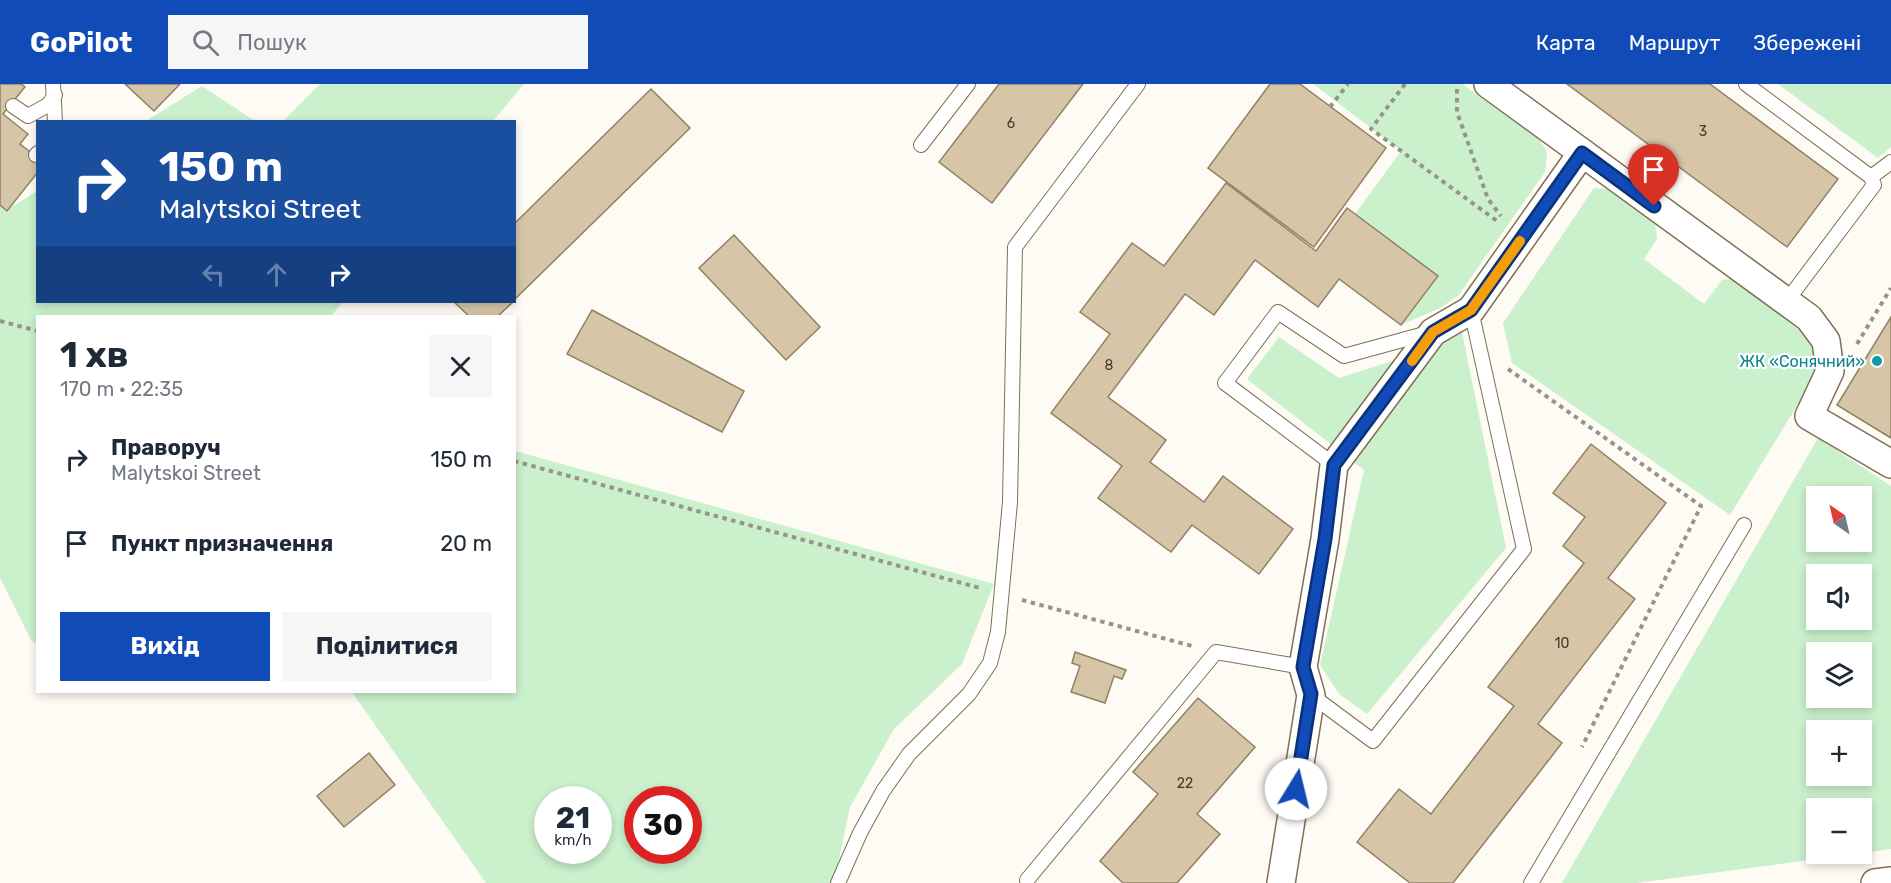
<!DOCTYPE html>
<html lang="uk">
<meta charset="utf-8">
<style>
body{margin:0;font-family:Rubik,sans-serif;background:#f6f6f7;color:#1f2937;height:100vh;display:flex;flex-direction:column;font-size:22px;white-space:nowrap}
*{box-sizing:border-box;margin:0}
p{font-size:20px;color:#747a83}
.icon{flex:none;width:33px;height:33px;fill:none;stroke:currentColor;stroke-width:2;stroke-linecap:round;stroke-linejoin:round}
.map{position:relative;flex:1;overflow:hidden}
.details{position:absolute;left:36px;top:231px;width:480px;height:378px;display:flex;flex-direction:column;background:#fff;border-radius:0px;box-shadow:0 3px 9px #0003}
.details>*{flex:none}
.top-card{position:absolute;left:36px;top:36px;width:480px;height:183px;border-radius:0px;box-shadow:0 3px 9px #0003;background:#1a4fa0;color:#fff;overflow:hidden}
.needle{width:39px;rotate:326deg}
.tools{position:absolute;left:1806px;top:402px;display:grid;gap:12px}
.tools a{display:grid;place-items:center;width:66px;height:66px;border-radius:0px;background:#fff;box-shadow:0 3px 9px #0003;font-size:30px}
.speed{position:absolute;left:534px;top:702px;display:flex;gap:12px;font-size:30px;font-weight:700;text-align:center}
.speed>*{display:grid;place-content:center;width:78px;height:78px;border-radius:50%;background:#fff;box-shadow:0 3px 9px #0003;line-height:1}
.speed small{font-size:15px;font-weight:400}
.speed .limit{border:9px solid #d22;background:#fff;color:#111}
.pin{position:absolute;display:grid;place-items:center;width:51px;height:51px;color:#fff;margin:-62px -26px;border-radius:50% 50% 50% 0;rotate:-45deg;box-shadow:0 0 6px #0007}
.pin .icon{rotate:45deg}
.me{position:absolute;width:66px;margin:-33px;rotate:9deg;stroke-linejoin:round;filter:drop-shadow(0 0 4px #0008)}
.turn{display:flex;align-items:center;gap:21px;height:126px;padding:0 24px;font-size:27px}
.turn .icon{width:78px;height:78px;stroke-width:2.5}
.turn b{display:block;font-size:42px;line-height:51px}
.lanes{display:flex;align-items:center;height:57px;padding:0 24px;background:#0003;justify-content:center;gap:30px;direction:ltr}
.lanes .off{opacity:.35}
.round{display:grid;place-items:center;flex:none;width:63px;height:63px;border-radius:0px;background:#f6f6f7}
.head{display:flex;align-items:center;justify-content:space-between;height:102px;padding:0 24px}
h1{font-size:36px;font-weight:700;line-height:45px}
.button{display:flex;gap:12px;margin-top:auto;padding:12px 24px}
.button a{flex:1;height:69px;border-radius:0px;background:#114bb7;color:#fff;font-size:24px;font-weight:700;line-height:69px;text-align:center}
.button a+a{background:#f6f6f7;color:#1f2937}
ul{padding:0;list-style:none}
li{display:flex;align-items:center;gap:18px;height:84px;padding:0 24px}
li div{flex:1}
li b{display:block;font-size:22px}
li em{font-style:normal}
header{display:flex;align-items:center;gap:36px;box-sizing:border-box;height:84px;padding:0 30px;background:#114bb7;color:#fff}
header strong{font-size:28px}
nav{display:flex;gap:33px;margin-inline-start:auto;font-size:21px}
.search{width:420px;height:54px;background:#f6f6f7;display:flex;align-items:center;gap:15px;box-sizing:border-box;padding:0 21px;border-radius:0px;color:#747a83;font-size:22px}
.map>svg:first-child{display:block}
.green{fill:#caf0cc;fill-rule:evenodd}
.building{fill:#d6c6a7;stroke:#908165;stroke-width:1.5}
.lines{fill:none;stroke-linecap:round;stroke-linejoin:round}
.service-casing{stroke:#7f7054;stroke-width:16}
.minor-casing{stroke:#7f7054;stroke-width:30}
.path{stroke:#98938b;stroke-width:4;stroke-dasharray:4.5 4.5;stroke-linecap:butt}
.service{stroke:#fff;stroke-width:14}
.minor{stroke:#fff;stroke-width:27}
.route-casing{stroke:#0b3177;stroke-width:15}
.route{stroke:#114bb7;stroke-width:10}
.slow{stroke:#f59e0b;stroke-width:10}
.culture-dot{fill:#0f9aa8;stroke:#fff;stroke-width:2}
.labels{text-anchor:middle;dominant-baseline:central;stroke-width:4.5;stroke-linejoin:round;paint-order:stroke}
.number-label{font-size:14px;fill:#453d2e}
.culture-label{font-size:16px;fill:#0d838f;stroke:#fff;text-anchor:end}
</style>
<header>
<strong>GoPilot</strong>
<div class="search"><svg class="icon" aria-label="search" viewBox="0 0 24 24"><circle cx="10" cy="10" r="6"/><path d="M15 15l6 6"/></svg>Пошук</div>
<nav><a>Карта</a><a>Маршрут</a><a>Збережені</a></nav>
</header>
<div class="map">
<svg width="1891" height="799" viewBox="0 0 1891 799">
<rect width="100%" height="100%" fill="#fefbf4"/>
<g class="green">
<path d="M 320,0 L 524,0 L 493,37 L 283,37 Z"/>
<path d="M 1313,0 L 1462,0 L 1539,55 L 1547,68 L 1545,88 L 1458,212 L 1440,224 L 1401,241 L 1437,192 L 1355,130 L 1401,67 Z"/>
<path d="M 1778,0 L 1891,0 L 1891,63 L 1878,74 Z"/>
<path d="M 202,2 L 255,37 L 146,37 Z"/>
<path d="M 1594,104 L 1612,105 L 1655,138 L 1657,155 L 1644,175 L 1704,220 L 1722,196 L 1738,194 L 1797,237 L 1814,258 L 1816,291 L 1730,431 L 1512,279 L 1503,239 Z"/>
<path d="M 37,107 L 38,218 L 343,218 L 331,232 L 38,232 L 37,560 L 31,556 L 0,494 L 0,121 L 7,126 Z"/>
<path d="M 1462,248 L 1506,464 L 1367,630 L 1339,610 L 1320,581 L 1364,386 L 1247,295 L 1279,253 L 1339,294 L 1436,263 Z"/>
<path d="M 1818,354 L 1891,402 L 1891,765 L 1862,769 L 1862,724 L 1816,724 L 1816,770 L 1854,770 L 1637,799 L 1562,799 ZM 1862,412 L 1862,458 L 1816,458 L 1816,412 ZM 1862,490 L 1862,536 L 1816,536 L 1816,490 ZM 1816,568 L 1862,568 L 1862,614 L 1816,614 ZM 1816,646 L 1862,646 L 1862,692 L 1816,692 Z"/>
<path d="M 515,367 L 994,500 L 962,580 L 894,645 L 850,723 L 834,799 L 486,799 L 352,608 L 514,608 ZM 548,716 L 598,716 L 598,766 L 548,766 ZM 638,716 L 688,716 L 688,766 L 638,766 Z"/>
</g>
<g class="building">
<path d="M 0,0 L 21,0 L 25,3 L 3,30 L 28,50 L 20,60 L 38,74 L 38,88 L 7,127 L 0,121 Z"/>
<path d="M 125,0 L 180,0 L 154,27 Z"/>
<path d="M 999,0 L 1083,0 L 992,119 L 939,78 Z"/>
<path d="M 1270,0 L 1300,0 L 1386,64 L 1314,163 L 1208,84 Z"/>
<path d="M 1567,0 L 1710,0 L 1838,95 L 1787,163 Z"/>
<path d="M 651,5 L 690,44 L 514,216 L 514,140 Z"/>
<path d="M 1226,99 L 1316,167 L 1347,124 L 1438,192 L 1401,241 L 1339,195 L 1318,223 L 1255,176 L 1214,231 L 1185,210 L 1108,313 L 1166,356 L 1150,378 L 1204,418 L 1223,392 L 1293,445 L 1259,490 L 1192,441 L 1171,468 L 1098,414 L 1122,382 L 1051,329 L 1110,250 L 1080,228 L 1132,159 L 1164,182 Z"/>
<path d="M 734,151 L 820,243 L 786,276 L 699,184 Z"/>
<path d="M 454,218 L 513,218 L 498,232 L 469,232 Z"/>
<path d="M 592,226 L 744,307 L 722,348 L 567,270 Z"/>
<path d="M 1891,233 L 1891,354 L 1837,321 Z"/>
<path d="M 1591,360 L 1666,419 L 1608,494 L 1635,515 L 1538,640 L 1562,659 L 1453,799 L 1410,799 L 1357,758 L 1399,705 L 1431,730 L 1514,622 L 1488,603 L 1584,479 L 1563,462 L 1585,433 L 1553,409 Z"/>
<path d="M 1075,568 L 1126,586 L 1122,595 L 1114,592 L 1105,619 L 1071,608 L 1080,582 L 1072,579 Z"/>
<path d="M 1198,614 L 1255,663 L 1197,730 L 1220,750 L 1177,799 L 1123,799 L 1100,777 L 1158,710 L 1133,688 Z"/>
<path d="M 369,669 L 395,701 L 344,743 L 317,712 Z"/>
</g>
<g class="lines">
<g class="service-casing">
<g id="service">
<path d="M 53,0 L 55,38"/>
<path d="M 1746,0 L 1871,93 L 1874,101 L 1786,218"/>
<path d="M 13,22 L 28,32 L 48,21 L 55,11"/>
<path d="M 921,61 L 968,0"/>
<path d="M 36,71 L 38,69"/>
<path d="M 1871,93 L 1891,78"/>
<path d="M 1334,381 L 1225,299 L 1278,228 L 1344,272 L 1428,249"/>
<path d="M 1311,611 L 1373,657 L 1524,465 L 1471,226"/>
<path d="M 1027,796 L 1216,568 L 1303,583"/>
<path d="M 838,799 L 860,749 L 883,707 L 909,670 L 969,610 L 990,579 L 998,548 L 1010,418 L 1015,163 L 1138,0"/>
<path d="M 1531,799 L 1744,441"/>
</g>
</g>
<g class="minor-casing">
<g id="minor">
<path d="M 1488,0 L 1809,234 L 1826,257 L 1830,287 L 1809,332 L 1891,380"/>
<path d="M 1281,799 L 1311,611 L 1303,583 L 1325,455 L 1334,381 L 1433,248 L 1471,226 L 1582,69"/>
<path d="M 1875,799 L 1891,797"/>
</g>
</g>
<g class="path">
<path d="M 1405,0 L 1371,45 L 1497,137"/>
<path d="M 1457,5 L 1457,28 L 1488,115 L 1501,132"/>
<path d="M 1330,23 L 1348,0"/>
<path d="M 0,237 L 38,247"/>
<path d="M 1857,260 L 1891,204"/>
<path d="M 1508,285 L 1701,422 L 1582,663"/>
<path d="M 514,377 L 980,504"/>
<path d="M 1022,516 L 1192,562"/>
</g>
<use href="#service" class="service"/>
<use href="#minor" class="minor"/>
</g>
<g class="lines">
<g class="route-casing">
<path id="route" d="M 1296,705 L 1311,610 L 1303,583 L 1325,455 L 1334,381 L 1433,248 L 1471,226 L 1582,69 L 1654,122"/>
</g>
<use href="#route" class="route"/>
<path class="slow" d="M 1412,277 L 1433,248 L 1471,226 L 1520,157"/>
</g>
<circle class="culture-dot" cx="1877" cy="277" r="6"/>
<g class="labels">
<g class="number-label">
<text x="1011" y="39">6</text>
<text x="1703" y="47">3</text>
<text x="1109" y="281">8</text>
<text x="1562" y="559">10</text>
<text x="1185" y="699">22</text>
</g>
<g class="culture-label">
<text x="1865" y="277">ЖК «Сонячний»</text>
</g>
</g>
</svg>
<div class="tools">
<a><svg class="needle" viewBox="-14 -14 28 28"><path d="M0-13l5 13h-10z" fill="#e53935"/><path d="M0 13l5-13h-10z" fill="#747a83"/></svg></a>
<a><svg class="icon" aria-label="sound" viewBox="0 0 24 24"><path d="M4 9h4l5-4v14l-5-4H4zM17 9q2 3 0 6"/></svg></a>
<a><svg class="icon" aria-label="layers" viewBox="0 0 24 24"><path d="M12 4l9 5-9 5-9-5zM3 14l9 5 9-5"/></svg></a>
<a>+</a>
<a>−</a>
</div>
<div class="speed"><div>21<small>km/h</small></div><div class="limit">30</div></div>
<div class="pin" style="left:1654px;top:122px;background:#d93025"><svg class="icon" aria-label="arrive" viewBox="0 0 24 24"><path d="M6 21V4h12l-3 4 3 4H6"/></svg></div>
<svg class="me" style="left:1296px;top:705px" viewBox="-20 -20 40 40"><circle r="19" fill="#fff"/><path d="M0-13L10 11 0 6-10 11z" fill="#114bb7"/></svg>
<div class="top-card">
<div class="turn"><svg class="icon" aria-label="right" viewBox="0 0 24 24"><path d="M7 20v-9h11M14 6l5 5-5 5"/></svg><div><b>150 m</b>Malytskoi Street</div></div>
<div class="lanes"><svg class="icon off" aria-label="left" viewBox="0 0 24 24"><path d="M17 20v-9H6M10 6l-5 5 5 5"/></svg><svg class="icon off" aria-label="ahead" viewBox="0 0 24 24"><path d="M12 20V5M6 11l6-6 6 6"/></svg><svg class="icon" aria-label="right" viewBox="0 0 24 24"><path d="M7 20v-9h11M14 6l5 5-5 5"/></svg></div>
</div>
<section class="details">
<div class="head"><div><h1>1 хв</h1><p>170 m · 22:35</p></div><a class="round"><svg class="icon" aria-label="close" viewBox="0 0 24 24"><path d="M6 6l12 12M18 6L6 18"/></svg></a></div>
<ul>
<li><svg class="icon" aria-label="right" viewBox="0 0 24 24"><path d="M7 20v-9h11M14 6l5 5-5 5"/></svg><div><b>Праворуч</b><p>Malytskoi Street</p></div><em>150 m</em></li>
<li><svg class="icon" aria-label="arrive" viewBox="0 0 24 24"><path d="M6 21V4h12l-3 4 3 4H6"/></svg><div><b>Пункт призначення</b></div><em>20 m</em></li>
</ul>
<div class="button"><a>Вихід</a><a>Поділитися</a></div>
</section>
</div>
